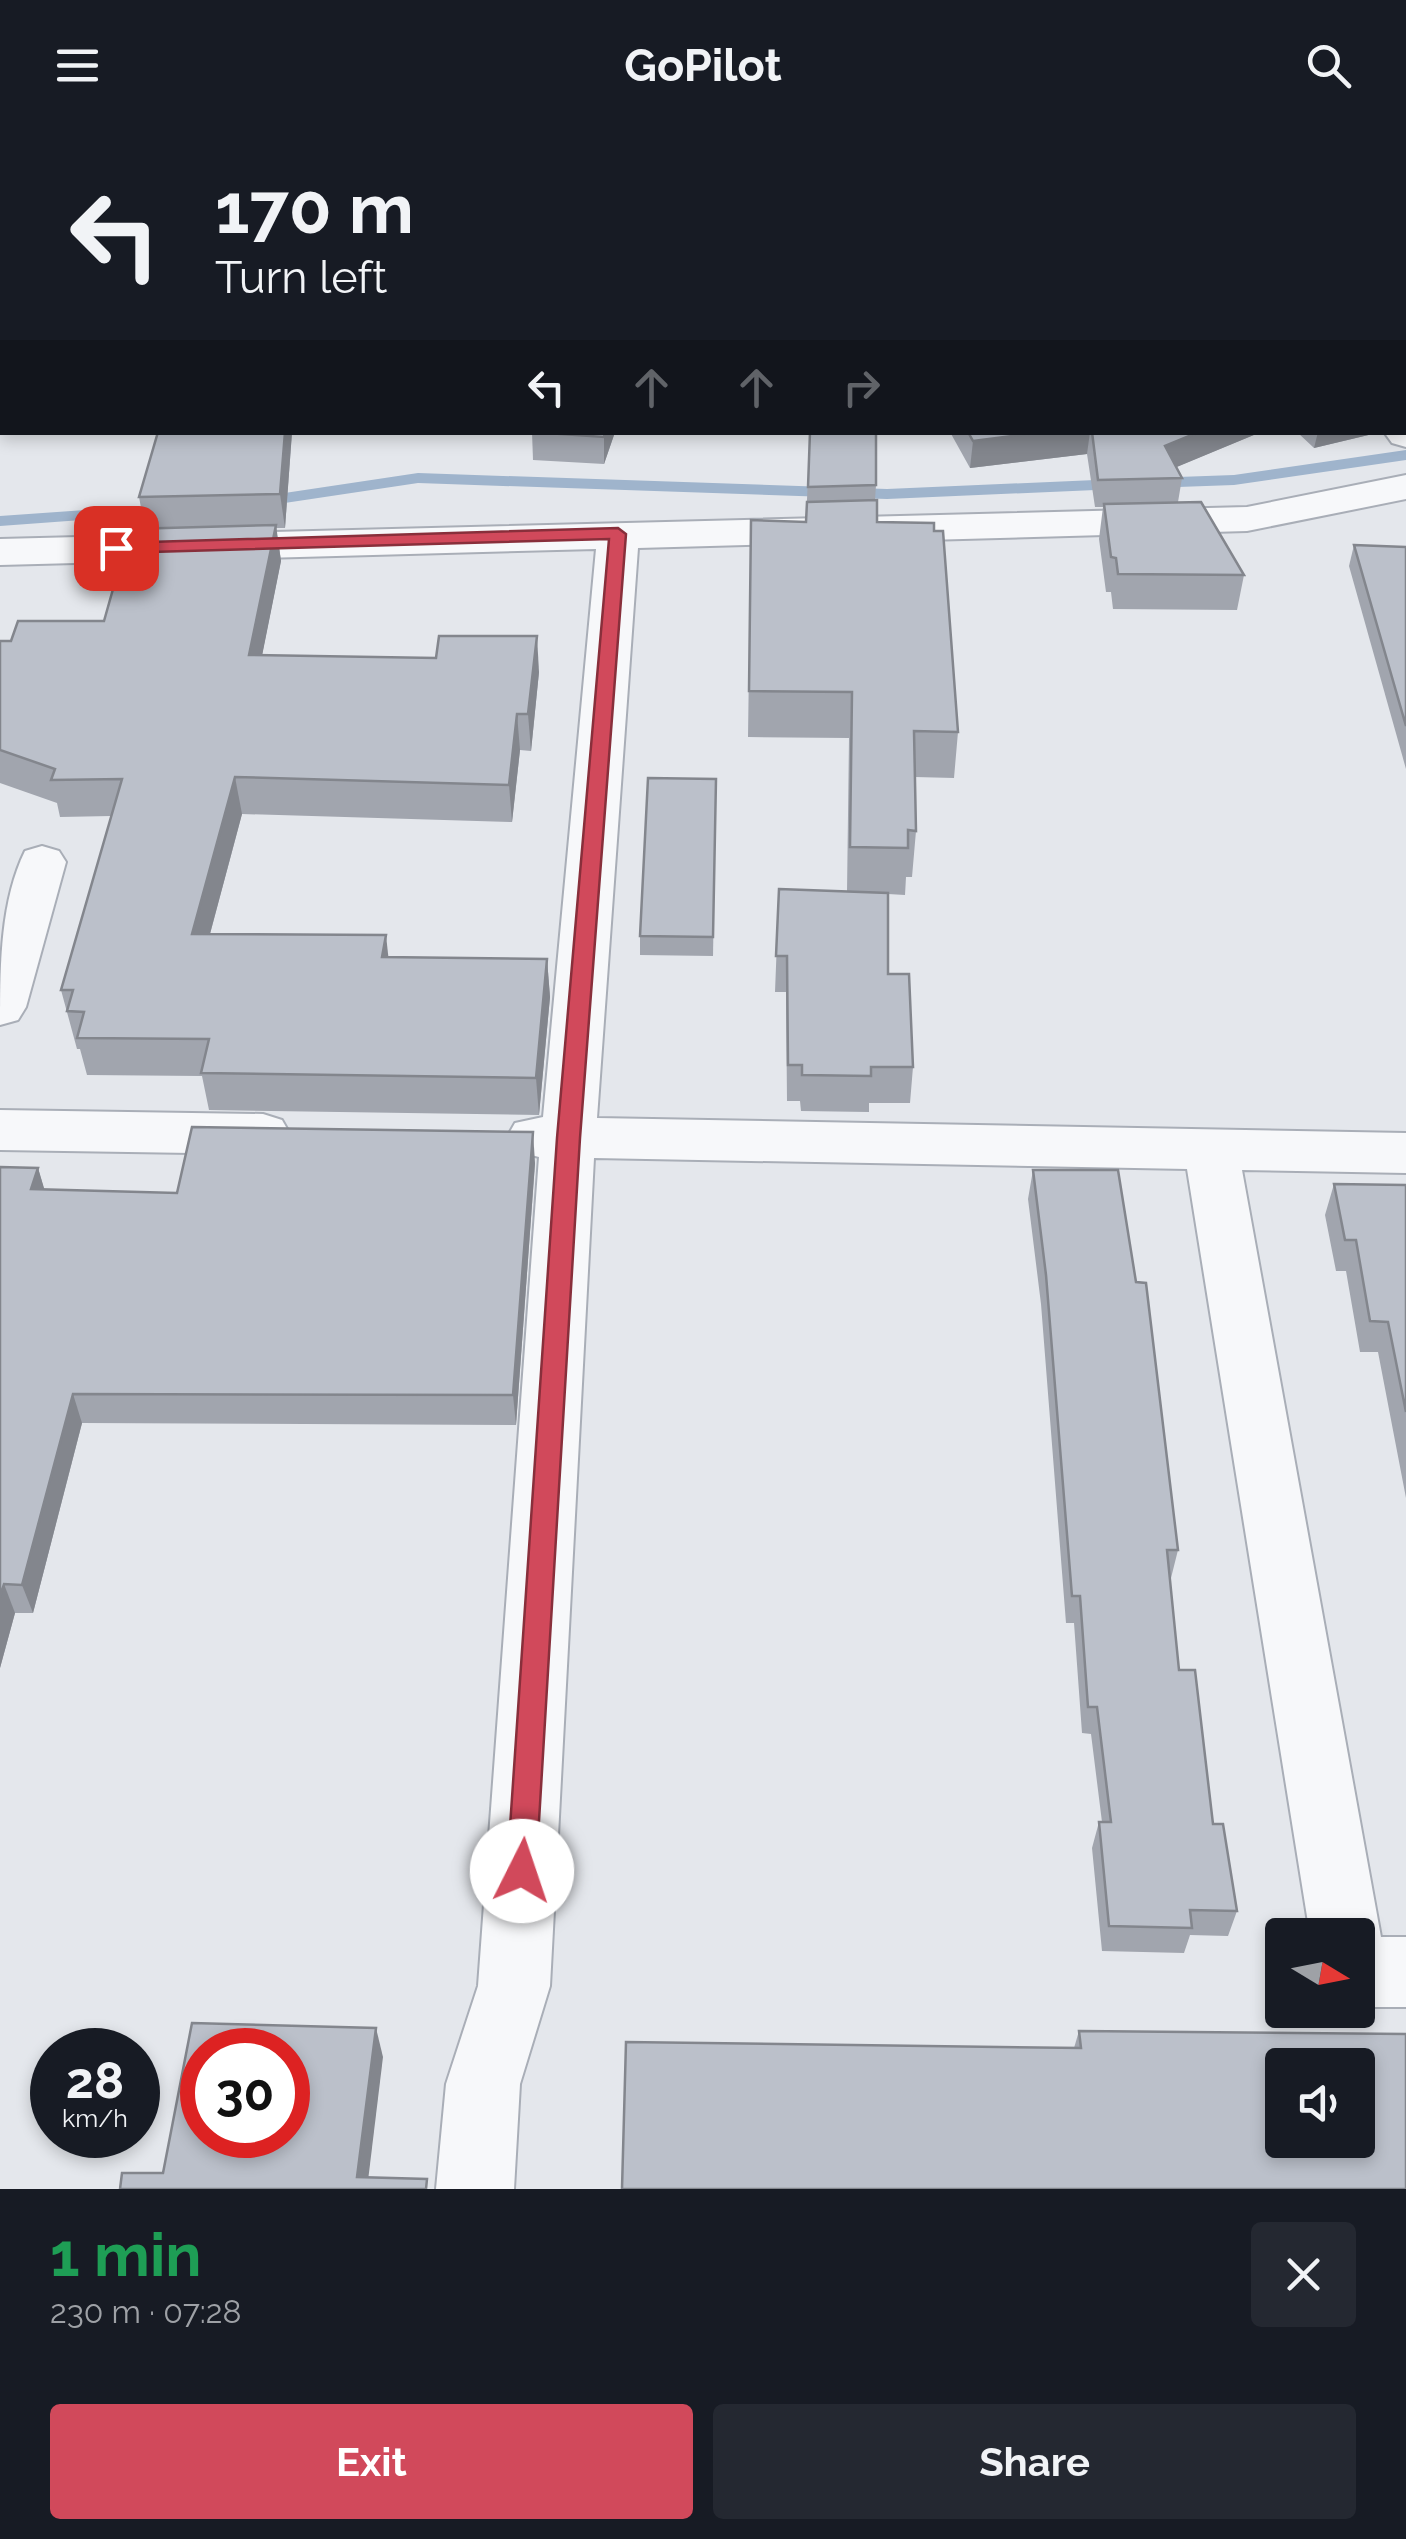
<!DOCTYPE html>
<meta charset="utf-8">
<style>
body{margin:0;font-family:Raleway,sans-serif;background:#242831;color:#f1f3f6;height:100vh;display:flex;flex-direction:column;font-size:38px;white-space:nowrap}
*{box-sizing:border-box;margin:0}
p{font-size:32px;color:#9ea1a6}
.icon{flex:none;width:55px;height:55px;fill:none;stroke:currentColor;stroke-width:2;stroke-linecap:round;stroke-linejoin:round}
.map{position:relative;height:2059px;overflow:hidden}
.panel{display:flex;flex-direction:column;background:#171b24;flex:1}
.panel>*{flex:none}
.banner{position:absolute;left:0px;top:0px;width:1408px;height:305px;box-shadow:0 5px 15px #0003;background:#171b24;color:#f1f3f6;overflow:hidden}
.needle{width:65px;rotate:100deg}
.tools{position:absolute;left:1265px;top:1788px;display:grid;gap:20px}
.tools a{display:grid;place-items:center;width:110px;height:110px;border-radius:10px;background:#171b24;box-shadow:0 5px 15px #0003;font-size:50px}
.speed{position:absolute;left:30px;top:1898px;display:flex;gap:20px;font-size:50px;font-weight:700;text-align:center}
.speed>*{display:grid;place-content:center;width:130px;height:130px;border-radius:50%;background:#171b24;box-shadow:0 5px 15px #0003;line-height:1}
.speed small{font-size:25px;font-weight:400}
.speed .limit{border:15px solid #d22;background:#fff;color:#111}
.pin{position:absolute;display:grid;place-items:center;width:85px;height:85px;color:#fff;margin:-42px;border-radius:20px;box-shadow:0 5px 15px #0006}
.me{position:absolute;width:110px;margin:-55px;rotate:4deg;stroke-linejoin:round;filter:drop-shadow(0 0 8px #0008)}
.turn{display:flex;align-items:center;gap:35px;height:210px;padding:0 50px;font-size:45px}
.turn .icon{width:130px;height:130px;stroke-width:2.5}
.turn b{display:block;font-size:70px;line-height:85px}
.lanes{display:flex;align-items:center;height:95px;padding:0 50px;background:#0003;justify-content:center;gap:50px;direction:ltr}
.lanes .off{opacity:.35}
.round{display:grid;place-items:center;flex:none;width:105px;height:105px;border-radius:10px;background:#242831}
.head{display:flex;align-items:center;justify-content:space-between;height:170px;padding:0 50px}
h1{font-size:60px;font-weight:700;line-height:75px;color:#1e9e55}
.primary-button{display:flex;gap:20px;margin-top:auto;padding:20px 50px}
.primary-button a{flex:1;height:115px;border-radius:10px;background:#d1495b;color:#fff;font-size:40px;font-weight:700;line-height:115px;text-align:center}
.primary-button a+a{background:#242831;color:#f1f3f6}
header{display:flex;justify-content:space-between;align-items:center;height:130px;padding:0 50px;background:#171b24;font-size:45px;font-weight:700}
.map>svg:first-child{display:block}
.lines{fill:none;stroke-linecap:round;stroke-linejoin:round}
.stream{fill:#9fb4cc;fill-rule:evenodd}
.minor-casing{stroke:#a9aeb7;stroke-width:4}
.minor{fill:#f7f8fa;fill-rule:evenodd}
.wall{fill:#a1a5ae}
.shaded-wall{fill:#83868d}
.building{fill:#bbc0ca;stroke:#83868d;stroke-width:2.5;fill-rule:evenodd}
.route{fill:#d1495b;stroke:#882f3b;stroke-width:2.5}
</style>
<header><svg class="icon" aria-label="menu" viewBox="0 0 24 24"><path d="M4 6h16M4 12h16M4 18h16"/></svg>GoPilot<svg class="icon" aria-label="search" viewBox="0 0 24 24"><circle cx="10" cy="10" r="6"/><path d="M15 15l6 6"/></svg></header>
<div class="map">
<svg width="1406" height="2059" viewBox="0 0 1406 2059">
<rect width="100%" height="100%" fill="#e4e7ec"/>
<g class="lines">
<g class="stream">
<path d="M 1406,320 L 1406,330 L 1234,355 L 1150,358 L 1142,353 L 1150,348 L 1234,345 Z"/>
<path d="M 418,343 L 887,359 L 1118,349 L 1126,354 L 1118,359 L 887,369 L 418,353 L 258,377 L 250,372 L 258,367 Z"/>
<path d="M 171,374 L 177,375 L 177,383 L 0,396 L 0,386 Z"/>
</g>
<g class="minor-casing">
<g id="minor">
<path d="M 1406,291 L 1406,317 L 1392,313 L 1384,302 L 1405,302 Z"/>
<path d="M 1406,345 L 1406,369 L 1247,401 L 638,418 L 597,988 L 1406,1003 L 1406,1043 L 1242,1040 L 1381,1807 L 1406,1807 L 1406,1877 L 1358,1877 L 1358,1805 L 1310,1805 L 1187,1039 L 594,1028 L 550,1856 L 520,1954 L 514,2059 L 436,2059 L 446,1954 L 478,1856 L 539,1027 L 515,1021 L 507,1007 L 515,993 L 543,987 L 596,419 L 0,435 L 0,409 L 1247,377 Z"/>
<path d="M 42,716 L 59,721 L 66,732 L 26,877 L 18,890 L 0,895 C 0,837 0,772 25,721 Z"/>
<path d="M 0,980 L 263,984 L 282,990 L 290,1004 L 282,1018 L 263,1024 L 0,1020 Z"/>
</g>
</g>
<use href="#minor" class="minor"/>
</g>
<g class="wall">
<path d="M 292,302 L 285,398 L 276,398 L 281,431 L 262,525 L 539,542 L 531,621 L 520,620 L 512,692 L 242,684 L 210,804 L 388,827 L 547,829 L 550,867 L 539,985 L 209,980 L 202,946 L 87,945 L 80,919 L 77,919 L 61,860 L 111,686 L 60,687 L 57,673 L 0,653 L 0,511 L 11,511 L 104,491 L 145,399 L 139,367 Z"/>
<path d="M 532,302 L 615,302 L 604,334 L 533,330 Z"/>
<path d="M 810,302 L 876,355 L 875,370 L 877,392 L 958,602 L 954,648 L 915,647 L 916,701 L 912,747 L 906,747 L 905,765 L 888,764 L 888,844 L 913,937 L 910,973 L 869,973 L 869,982 L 801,981 L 800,971 L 787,971 L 786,862 L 775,862 L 779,759 L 847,762 L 849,608 L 748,607 L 751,390 L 806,392 Z"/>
<path d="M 950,302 L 1261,302 L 1176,337 L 1182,348 L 1178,372 L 1244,445 L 1237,480 L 1113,479 L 1111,462 L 1106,462 L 1099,409 L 1103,377 L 1095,377 L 1087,324 L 970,338 Z"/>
<path d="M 1297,302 L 1381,302 L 1314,318 Z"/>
<path d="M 1354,415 L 1406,417 L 1406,639 L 1349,436 Z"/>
<path d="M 716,649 L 713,826 L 640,825 L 640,806 Z"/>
<path d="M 535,1033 L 516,1295 L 82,1293 L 33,1483 L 15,1483 L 0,1538 L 0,1037 L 38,1038 L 44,1059 L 177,1063 Z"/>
<path d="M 1033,1040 L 1178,1420 L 1171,1448 L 1169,1448 L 1179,1540 L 1213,1694 L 1237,1781 L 1228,1806 L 1190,1805 L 1184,1823 L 1102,1821 L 1092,1718 L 1099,1692 L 1102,1692 L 1091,1604 L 1082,1603 L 1074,1493 L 1066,1493 L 1041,1174 L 1028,1069 Z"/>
<path d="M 1334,1054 L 1406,1055 L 1406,1368 L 1378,1222 L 1360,1222 L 1346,1141 L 1336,1141 L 1325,1085 Z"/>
<path d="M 1079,1901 L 1406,1904 L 1074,1918 Z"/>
</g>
<g class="shaded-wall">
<path d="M 2,209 L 2,244 L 0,248 L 0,213 Z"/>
<path d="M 285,302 L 292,302 L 285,398 L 280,364 Z"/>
<path d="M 605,302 L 615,302 L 604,334 L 604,307 Z"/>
<path d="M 1043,302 L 1090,302 L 1087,324 L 970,338 L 973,311 Z"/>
<path d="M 1199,302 L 1261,302 L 1160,344 L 1165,316 Z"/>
<path d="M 1318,302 L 1381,302 L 1314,318 Z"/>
<path d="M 276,395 L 281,431 L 255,561 L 249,525 Z"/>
<path d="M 537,506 L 539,542 L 531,621 L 528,584 Z"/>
<path d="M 517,584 L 520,620 L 512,692 L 509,655 Z"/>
<path d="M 235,647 L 242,684 L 200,841 L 192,804 Z"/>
<path d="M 386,805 L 390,842 L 382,827 Z"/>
<path d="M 547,829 L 550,867 L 539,985 L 536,948 Z"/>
<path d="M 533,1002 L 535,1033 L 516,1295 L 513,1265 Z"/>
<path d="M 38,1038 L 47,1068 L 31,1059 Z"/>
<path d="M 73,1264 L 82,1293 L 33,1483 L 22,1455 Z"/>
<path d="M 4,1454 L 15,1483 L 0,1538 L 0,1467 Z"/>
<path d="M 376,1898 L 383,1927 L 367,2059 L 357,2047 Z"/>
</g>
<g class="building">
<path d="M 0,0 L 1406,0 L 1406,271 L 1405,2 L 2,2 L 2,209 L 0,213 Z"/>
<path d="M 158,302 L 285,302 L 280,364 L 139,367 Z"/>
<path d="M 532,302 L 605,302 L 604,307 Z"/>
<path d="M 810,302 L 876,302 L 876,355 L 808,357 Z"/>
<path d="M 968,302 L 1043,302 L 973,311 Z"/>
<path d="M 1092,302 L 1199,302 L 1165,316 L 1182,348 L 1098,350 Z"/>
<path d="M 877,370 L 877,392 L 934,393 L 934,401 L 943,401 L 958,602 L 914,601 L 916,701 L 908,700 L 908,718 L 850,717 L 852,562 L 749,561 L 751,390 L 806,392 L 807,372 Z"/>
<path d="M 1201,372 L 1244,445 L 1118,444 L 1116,428 L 1111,427 L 1104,374 Z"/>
<path d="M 276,395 L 249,525 L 436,528 L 439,506 L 537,506 L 528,584 L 517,584 L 509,655 L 235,647 L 192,804 L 386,805 L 382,827 L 547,829 L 536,948 L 201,943 L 209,909 L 77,908 L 84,882 L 67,881 L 73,860 L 61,860 L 122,649 L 51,650 L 55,639 L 0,620 L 0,511 L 11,511 L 18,491 L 104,491 L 130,399 Z"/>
<path d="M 1354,415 L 1406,417 L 1406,596 Z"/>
<path d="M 648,648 L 716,649 L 713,807 L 640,806 Z"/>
<path d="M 779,759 L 888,763 L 888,844 L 909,844 L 913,937 L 871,937 L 871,946 L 802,945 L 802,935 L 788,935 L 787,826 L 776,826 Z"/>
<path d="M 192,997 L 533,1002 L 513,1265 L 73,1264 L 22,1455 L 4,1454 L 0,1467 L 0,1037 L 38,1038 L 31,1059 L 177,1063 Z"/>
<path d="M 1033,1040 L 1118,1040 L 1136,1152 L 1146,1153 L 1178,1420 L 1167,1420 L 1179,1540 L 1195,1540 L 1213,1694 L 1223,1694 L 1237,1781 L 1190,1780 L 1192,1798 L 1109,1796 L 1099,1692 L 1111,1692 L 1097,1577 L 1088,1577 L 1080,1466 L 1072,1466 L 1046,1145 Z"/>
<path d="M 1334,1054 L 1406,1055 L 1406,1282 L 1388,1192 L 1370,1191 L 1356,1110 L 1345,1110 Z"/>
<path d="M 192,1893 L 376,1898 L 357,2047 L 427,2049 L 426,2059 L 120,2059 L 122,2043 L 163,2043 ZM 202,1920 L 288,1920 L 288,2005 L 202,2005 Z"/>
<path d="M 1079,1901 L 1406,1904 L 1406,2059 L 622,2059 L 626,1912 L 1081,1918 ZM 1282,1935 L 1358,1935 L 1358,2010 L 1282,2010 Z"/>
</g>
<path class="route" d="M 618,398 L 626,404 L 580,1008 L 536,1741 L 532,1750 L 522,1754 L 511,1750 L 507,1741 L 557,1008 L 609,409 L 116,423 L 107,418 L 116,413 Z"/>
</svg>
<div class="tools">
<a><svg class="needle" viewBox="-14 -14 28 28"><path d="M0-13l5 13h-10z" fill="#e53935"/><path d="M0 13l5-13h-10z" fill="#9ea1a6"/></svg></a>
<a><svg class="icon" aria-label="sound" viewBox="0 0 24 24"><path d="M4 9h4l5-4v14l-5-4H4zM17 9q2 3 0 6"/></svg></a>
</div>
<div class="speed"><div>28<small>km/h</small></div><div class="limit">30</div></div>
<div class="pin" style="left:116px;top:418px;background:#d93025"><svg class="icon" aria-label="arrive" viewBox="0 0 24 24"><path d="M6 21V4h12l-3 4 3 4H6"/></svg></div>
<svg class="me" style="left:522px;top:1741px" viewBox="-20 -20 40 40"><circle r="19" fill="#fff"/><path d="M0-13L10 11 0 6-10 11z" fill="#d1495b"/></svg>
<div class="banner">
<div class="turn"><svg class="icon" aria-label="left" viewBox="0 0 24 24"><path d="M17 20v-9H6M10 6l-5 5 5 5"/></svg><div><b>170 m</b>Turn left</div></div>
<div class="lanes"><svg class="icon" aria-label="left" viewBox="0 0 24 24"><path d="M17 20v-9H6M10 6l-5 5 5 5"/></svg><svg class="icon off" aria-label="ahead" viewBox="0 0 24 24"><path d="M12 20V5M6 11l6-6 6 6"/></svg><svg class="icon off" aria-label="ahead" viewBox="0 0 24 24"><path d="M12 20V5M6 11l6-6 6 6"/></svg><svg class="icon off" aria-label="right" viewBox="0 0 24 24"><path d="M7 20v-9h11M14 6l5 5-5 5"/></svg></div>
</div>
</div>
<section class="panel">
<div class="head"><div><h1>1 min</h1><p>230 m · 07:28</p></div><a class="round"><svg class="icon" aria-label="close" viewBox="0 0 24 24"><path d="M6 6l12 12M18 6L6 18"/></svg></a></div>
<div class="primary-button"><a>Exit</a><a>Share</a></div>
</section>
